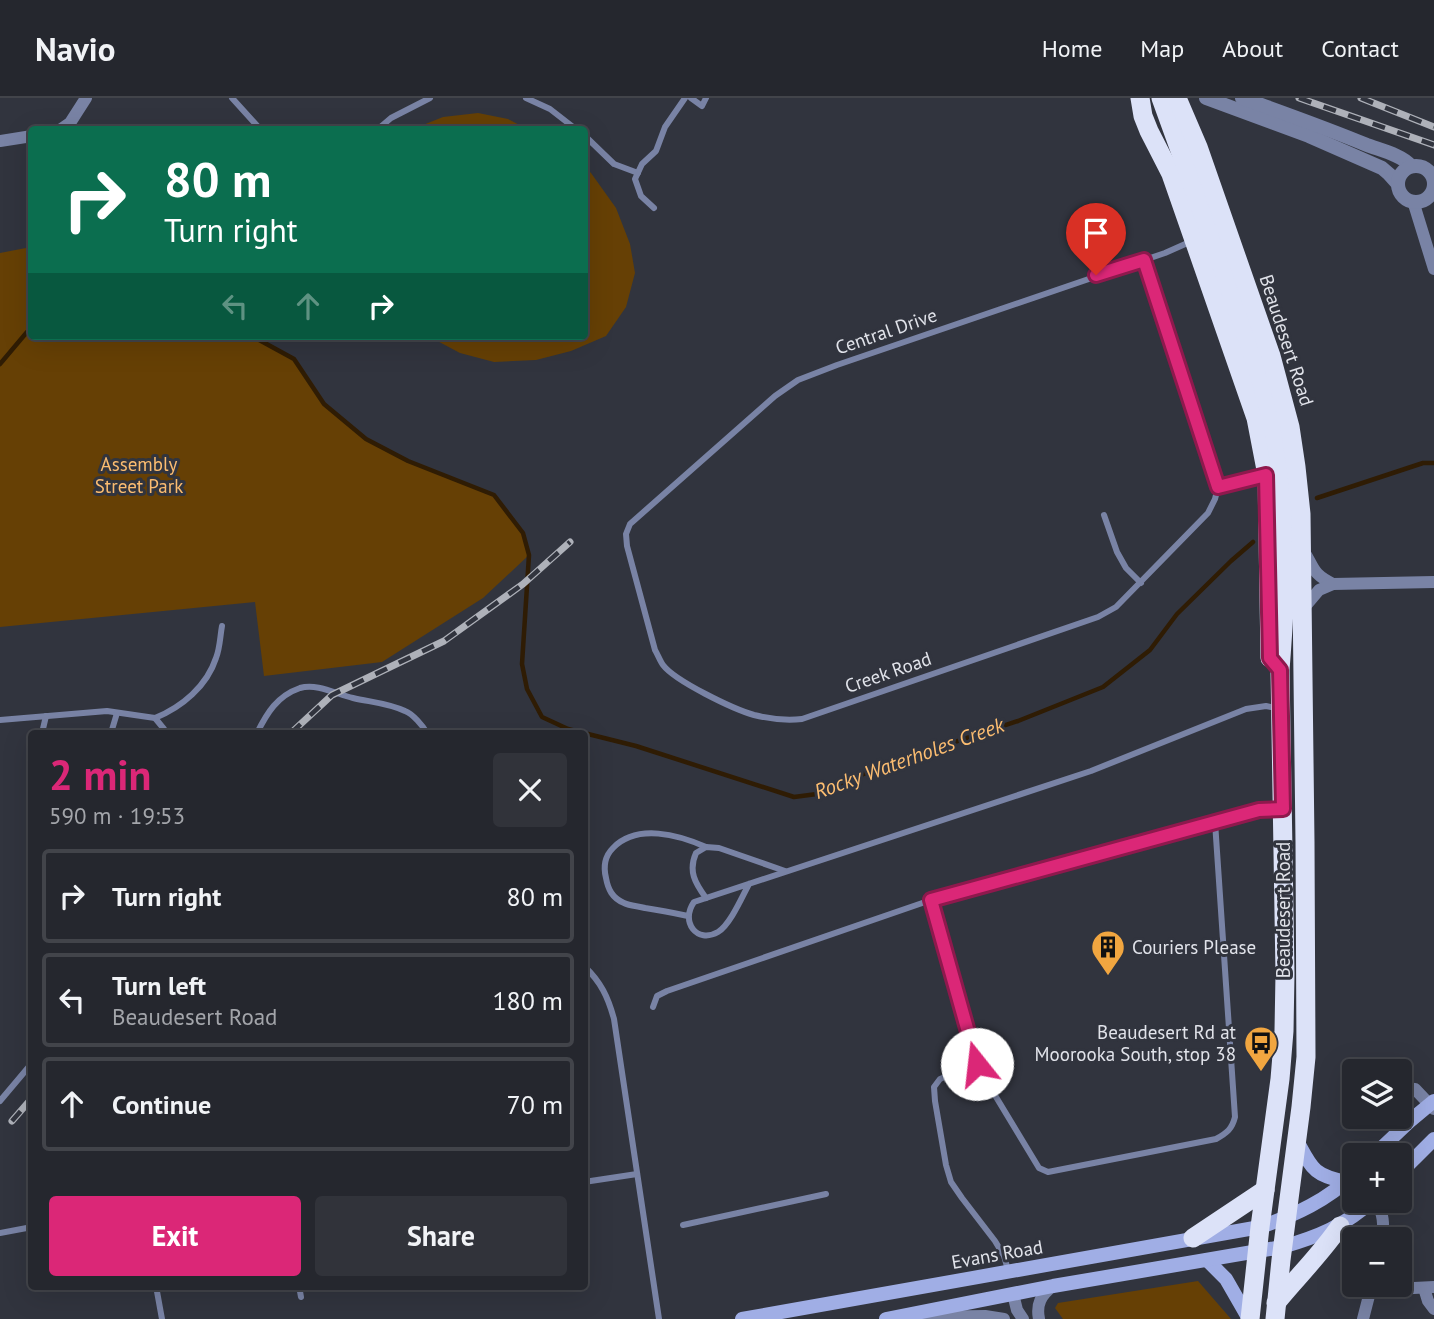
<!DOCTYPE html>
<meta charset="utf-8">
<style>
body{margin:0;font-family:"PT Sans",sans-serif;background:#31333a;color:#f1f3f6;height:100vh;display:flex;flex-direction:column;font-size:26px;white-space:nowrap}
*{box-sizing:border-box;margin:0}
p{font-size:23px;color:#a3a5aa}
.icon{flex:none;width:38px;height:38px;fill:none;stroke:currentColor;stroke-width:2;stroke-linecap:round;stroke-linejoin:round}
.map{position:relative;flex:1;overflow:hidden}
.details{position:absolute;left:28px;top:632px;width:560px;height:560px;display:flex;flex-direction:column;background:#25272e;border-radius:7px;box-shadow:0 7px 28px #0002,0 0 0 2px #42444a}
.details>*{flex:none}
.hud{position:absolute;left:28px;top:28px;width:560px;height:214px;border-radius:7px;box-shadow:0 7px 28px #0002,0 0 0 2px #42444a;background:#0b6e4f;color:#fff;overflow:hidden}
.buttons{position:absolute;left:1342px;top:961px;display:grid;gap:14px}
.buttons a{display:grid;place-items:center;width:70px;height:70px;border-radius:7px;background:#25272e;box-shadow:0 7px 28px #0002,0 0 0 2px #42444a;font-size:35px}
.pin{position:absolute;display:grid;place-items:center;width:60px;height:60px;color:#fff;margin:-72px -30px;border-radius:50% 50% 50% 0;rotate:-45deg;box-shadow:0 0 7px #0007}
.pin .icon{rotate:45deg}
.me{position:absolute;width:77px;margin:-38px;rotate:344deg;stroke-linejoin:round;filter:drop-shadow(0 0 5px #0008)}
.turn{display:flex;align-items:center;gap:24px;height:147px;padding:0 21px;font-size:32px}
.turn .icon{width:91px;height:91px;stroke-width:2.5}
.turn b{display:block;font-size:49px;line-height:60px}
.lanes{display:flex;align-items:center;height:66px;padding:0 21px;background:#0003;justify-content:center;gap:35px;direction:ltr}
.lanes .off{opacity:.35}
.round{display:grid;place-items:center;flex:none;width:74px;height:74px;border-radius:7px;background:#31333a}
.head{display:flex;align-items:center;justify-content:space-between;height:119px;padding:0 21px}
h1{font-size:42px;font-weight:800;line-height:52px;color:#db2777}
.primary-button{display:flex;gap:14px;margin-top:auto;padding:14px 21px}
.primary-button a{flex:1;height:80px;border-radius:7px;background:#db2777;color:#fff;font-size:28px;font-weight:800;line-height:80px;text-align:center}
.primary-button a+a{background:#31333a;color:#f1f3f6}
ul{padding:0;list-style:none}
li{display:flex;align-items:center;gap:21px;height:94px;margin:0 14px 10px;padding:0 7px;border:4px solid #42444a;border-radius:7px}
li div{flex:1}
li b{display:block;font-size:26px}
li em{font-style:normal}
header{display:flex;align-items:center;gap:42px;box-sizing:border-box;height:98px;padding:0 35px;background:#25272e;border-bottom:2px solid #42444a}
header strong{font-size:33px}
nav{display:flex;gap:38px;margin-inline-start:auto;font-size:24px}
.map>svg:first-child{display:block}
.green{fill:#664005}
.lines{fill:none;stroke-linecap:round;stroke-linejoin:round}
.stream{stroke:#2f1c04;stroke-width:4.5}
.service{stroke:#7983a5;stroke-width:6}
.minor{stroke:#7983a5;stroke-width:12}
.tertiary{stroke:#7983a5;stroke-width:14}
.secondary{stroke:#a0aee5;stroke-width:14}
.trunk{stroke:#dce2f8;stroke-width:19}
.rail-casing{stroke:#aeb1b9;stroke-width:7}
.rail{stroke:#31343e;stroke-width:4.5;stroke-dasharray:13;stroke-linecap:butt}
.route-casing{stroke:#8e194d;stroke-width:18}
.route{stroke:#db2777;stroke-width:12}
.labels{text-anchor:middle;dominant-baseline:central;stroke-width:6;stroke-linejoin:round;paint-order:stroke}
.street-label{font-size:19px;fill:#e1e3ea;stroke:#31343e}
.park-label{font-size:19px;fill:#fbbc70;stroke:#31343e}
.poi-label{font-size:19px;fill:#e1e3ea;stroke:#31343e;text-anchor:start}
.water-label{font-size:21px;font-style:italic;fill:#fcbd71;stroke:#31343e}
</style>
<header>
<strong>Navio</strong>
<nav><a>Home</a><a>Map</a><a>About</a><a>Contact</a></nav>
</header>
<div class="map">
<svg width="1434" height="1221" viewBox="0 0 1434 1221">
<rect width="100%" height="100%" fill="#31343e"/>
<g class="green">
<path d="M 478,15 L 508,21 L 527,31 L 413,31 L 443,19 Z"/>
<path d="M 585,69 L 591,75 L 616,110 L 630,146 L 635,175 L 626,209 L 606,238 L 571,253 L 536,262 L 494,264 L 460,255 L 428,238 L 584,238 Z"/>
<path d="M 31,149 L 32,238 L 252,238 L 294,261 L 324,306 L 366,341 L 408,363 L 494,397 L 523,435 L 529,457 L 483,500 L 382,564 L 264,578 L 255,504 L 0,529 L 0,155 Z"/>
<path d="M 1198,1183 L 1231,1221 L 1063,1221 L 1055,1210 L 1058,1205 Z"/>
</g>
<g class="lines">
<g class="stream">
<path d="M 252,238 L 294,261 L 324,306 L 366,341 L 408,363 L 494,397 L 523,435 L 529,457 L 522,566 L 527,591 L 542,619 L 568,631 L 636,648 L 794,699 L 817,696 L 880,669 L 1018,623 L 1103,589 L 1150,552 L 1177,516 L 1231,463 L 1253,444"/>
<path d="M 0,266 L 27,234 L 32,230"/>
<path d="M 1317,400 L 1423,365 L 1434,365"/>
</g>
<g class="service">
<path d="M 232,0 L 261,32"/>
<path d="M 526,0 L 550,11 L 577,32"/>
<path d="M 691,0 L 702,8 L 706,0"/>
<path d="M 377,32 L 391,20 L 430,0"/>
<path d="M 584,37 L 614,66 L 638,75"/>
<path d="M 654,110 L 641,98 L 635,81 L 642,66 L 656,53 L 665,29 L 685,0"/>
<path d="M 1192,143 L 1165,155 L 837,267 L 798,282 L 775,298 L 630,426 L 626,436 L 627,448 L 655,552 C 658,557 660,563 663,567 C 675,583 733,611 754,617 C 770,621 785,623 802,621 L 1098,519 L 1116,509 L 1208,415 L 1215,401 L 1218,389"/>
<path d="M 1144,162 L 1218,389"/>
<path d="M 1218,389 L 1264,378"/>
<path d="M 1104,417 L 1117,454 L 1126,470 L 1141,485"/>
<path d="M 155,620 C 182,609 207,588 216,560 C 220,550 220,539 222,528"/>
<path d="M 0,622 L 107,613 L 155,620 L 164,631 L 163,635"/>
<path d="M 42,635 L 46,618"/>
<path d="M 111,635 L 117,615"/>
<path d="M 257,635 C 267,615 277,598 300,590 C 317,585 336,596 353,600 C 370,604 388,605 405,613 C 413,616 423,628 427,635"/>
<path d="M 1215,724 L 1235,1019 C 1232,1031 1227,1035 1216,1041 L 1048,1074 L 1039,1070 L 990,989 L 977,966 L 931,802 L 1215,724 L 1259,712 L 1279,711"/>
<path d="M 749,786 C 742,799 730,827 718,834 C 697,846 680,824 694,804 L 1091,673 L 1246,611 L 1266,608 L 1276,610"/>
<path d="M 706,800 C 695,785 688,773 696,755 L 706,749 L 719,750 L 785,773"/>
<path d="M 688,818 C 674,815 659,812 645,810 C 638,808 630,808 624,805 C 612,800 608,791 606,780 C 603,768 605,758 613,750 C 637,725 679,737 706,749"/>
<path d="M 584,868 C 601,884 608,899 614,921 L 659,1221"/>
<path d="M 653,909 L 657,898 L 667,893 L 931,802"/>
<path d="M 977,966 L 940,981 L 934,989 L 935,1003 L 946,1067 L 951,1084 L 962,1100 L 995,1143 L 1004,1158 L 1008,1172"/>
<path d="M 0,1003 L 32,965"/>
<path d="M 584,1084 L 637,1076"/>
<path d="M 683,1127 L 826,1096"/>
<path d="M 0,1135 L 32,1129"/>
<path d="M 156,1188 L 162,1221"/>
<path d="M 299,1188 L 301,1199"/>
</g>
<g class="minor">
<path d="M 60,32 L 70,25 L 86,0"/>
<path d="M 0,43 L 32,38"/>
<path d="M 1433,85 L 1434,85"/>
<path d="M 1413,103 L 1434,171"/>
<path d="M 1303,452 C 1315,470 1311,475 1333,486"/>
<path d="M 1303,511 L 1319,492 L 1333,486 L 1434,484"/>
<path d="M 1400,990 L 1415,991 L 1434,1011"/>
<path d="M 1375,1102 C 1384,1115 1384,1127 1382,1141"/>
<path d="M 1372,1186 L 1394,1191 L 1434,1189"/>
<path d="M 1424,1190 L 1428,1203 L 1434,1211"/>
<path d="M 1013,1196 L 1017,1212 L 1023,1221"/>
<path d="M 920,1219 L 985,1218 L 1004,1221"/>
<path d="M 1039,1221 C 1036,1206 1041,1197 1053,1188"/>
<path d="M 1363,1221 L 1372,1186"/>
</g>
<g class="tertiary">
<path d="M 1206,0 L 1309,38 L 1382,70 L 1389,76 L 1398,86"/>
<path d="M 1242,0 C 1284,15 1326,30 1367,47 C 1380,52 1402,57 1411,68"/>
<circle cx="1416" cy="86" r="18"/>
</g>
<g class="secondary">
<path d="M 1296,1041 C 1312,1070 1312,1077 1346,1084"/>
<path d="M 1374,1057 L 1411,1022 L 1434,1003"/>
<path d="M 1400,1075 L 1434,1041"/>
<path d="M 1207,1162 L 1226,1181 L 1249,1221"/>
<path d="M 742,1221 L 1260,1129 C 1295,1117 1328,1102 1354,1076"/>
<path d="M 886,1221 L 1053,1188 L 1282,1149 C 1317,1139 1345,1128 1373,1102"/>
</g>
<g class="trunk">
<path d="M 1140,0 L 1143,18 L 1149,33 L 1171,76 L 1256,320 L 1267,377 L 1270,560"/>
<path d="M 1161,0 C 1184,62 1206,124 1228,185 C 1246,237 1266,289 1276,343 C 1290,418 1286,496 1280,572 L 1285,876 L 1284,933 L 1280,981 L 1260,1129 L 1250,1221"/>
<path d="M 1177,0 L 1198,49 L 1271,258 L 1290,329 L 1296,369 L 1301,416 L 1305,744 L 1306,959 L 1301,1009 L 1281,1162 L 1275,1221"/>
<path d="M 1193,1140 L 1265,1092"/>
<path d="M 1276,1205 C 1297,1179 1321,1156 1340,1128"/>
</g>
<g class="rail-casing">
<g id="rail">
<path d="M 1299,0 L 1434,47"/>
<path d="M 1361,0 L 1434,29"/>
<path d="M 291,635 L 332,597 L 444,543 L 523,486 L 570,444"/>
<path d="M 12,1023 L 32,1000"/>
</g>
</g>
<use href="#rail" class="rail"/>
</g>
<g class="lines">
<g class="route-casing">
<path id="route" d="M 977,966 L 931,802 L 1259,712 L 1283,711 L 1280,572 L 1270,560 L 1266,377 L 1218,389 L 1144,162 L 1096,177"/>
</g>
<use href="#route" class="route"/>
</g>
<defs>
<g id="building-pin" transform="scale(1.75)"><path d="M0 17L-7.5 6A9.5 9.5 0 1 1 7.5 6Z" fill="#f1a640" stroke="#31343e"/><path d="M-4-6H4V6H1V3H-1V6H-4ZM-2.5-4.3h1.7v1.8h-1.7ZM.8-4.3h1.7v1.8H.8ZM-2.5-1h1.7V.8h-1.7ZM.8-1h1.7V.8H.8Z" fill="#111"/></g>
<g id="bus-pin" transform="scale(1.75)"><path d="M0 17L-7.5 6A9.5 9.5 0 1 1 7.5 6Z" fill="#f1a640" stroke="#31343e"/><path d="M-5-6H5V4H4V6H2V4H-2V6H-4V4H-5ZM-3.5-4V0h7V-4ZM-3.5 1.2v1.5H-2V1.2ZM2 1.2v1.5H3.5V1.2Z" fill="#111"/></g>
</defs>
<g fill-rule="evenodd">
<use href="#building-pin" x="1108" y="849"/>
<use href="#bus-pin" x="1261" y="945"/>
</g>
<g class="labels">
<g class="street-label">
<text transform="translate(886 233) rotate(-19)">Central Drive</text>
<text transform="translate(1287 242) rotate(72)">Beaudesert Road</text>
<text transform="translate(888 574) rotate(-19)">Creek Road</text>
<text transform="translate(1283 812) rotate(-90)">Beaudesert Road</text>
<text transform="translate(997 1156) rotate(-10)">Evans Road</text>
</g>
<g class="park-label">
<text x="139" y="366">Assembly<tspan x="139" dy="22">Street Park</tspan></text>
</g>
<g class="poi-label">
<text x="1132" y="849">Couriers Please</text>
<text x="1236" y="934" text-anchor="end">Beaudesert Rd at<tspan x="1236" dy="22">Moorooka South, stop 38</tspan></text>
</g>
<g class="water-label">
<text transform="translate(909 660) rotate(-20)">Rocky Waterholes Creek</text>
</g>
</g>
</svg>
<div class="buttons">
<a><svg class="icon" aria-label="layers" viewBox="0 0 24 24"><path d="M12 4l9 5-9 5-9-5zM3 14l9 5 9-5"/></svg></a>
<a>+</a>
<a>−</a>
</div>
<div class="pin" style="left:1096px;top:177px;background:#d93025"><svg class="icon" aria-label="arrive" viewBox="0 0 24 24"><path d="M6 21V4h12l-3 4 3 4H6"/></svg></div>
<svg class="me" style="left:977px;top:966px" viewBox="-20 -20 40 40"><circle r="19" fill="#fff"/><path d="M0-13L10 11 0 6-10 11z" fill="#db2777"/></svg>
<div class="hud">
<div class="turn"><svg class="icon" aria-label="right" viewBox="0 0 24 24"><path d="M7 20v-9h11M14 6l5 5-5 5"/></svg><div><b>80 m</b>Turn right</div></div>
<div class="lanes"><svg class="icon off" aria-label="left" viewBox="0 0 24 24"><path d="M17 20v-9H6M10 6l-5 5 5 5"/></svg><svg class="icon off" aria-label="ahead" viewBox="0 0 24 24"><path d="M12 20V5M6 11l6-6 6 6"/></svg><svg class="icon" aria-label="right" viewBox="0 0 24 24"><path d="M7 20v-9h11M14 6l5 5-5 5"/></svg></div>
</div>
<section class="details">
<div class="head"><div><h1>2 min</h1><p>590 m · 19:53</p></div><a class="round"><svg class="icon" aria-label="close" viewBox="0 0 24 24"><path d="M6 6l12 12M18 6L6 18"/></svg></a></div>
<ul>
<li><svg class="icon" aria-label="right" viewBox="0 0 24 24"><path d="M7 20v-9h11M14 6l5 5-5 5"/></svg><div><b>Turn right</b></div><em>80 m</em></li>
<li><svg class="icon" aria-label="left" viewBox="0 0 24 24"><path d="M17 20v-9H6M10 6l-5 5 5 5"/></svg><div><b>Turn left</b><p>Beaudesert Road</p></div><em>180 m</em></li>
<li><svg class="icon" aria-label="ahead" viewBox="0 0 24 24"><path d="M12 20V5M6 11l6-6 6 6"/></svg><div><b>Continue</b></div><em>70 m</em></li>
</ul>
<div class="primary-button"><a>Exit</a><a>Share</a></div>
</section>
</div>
